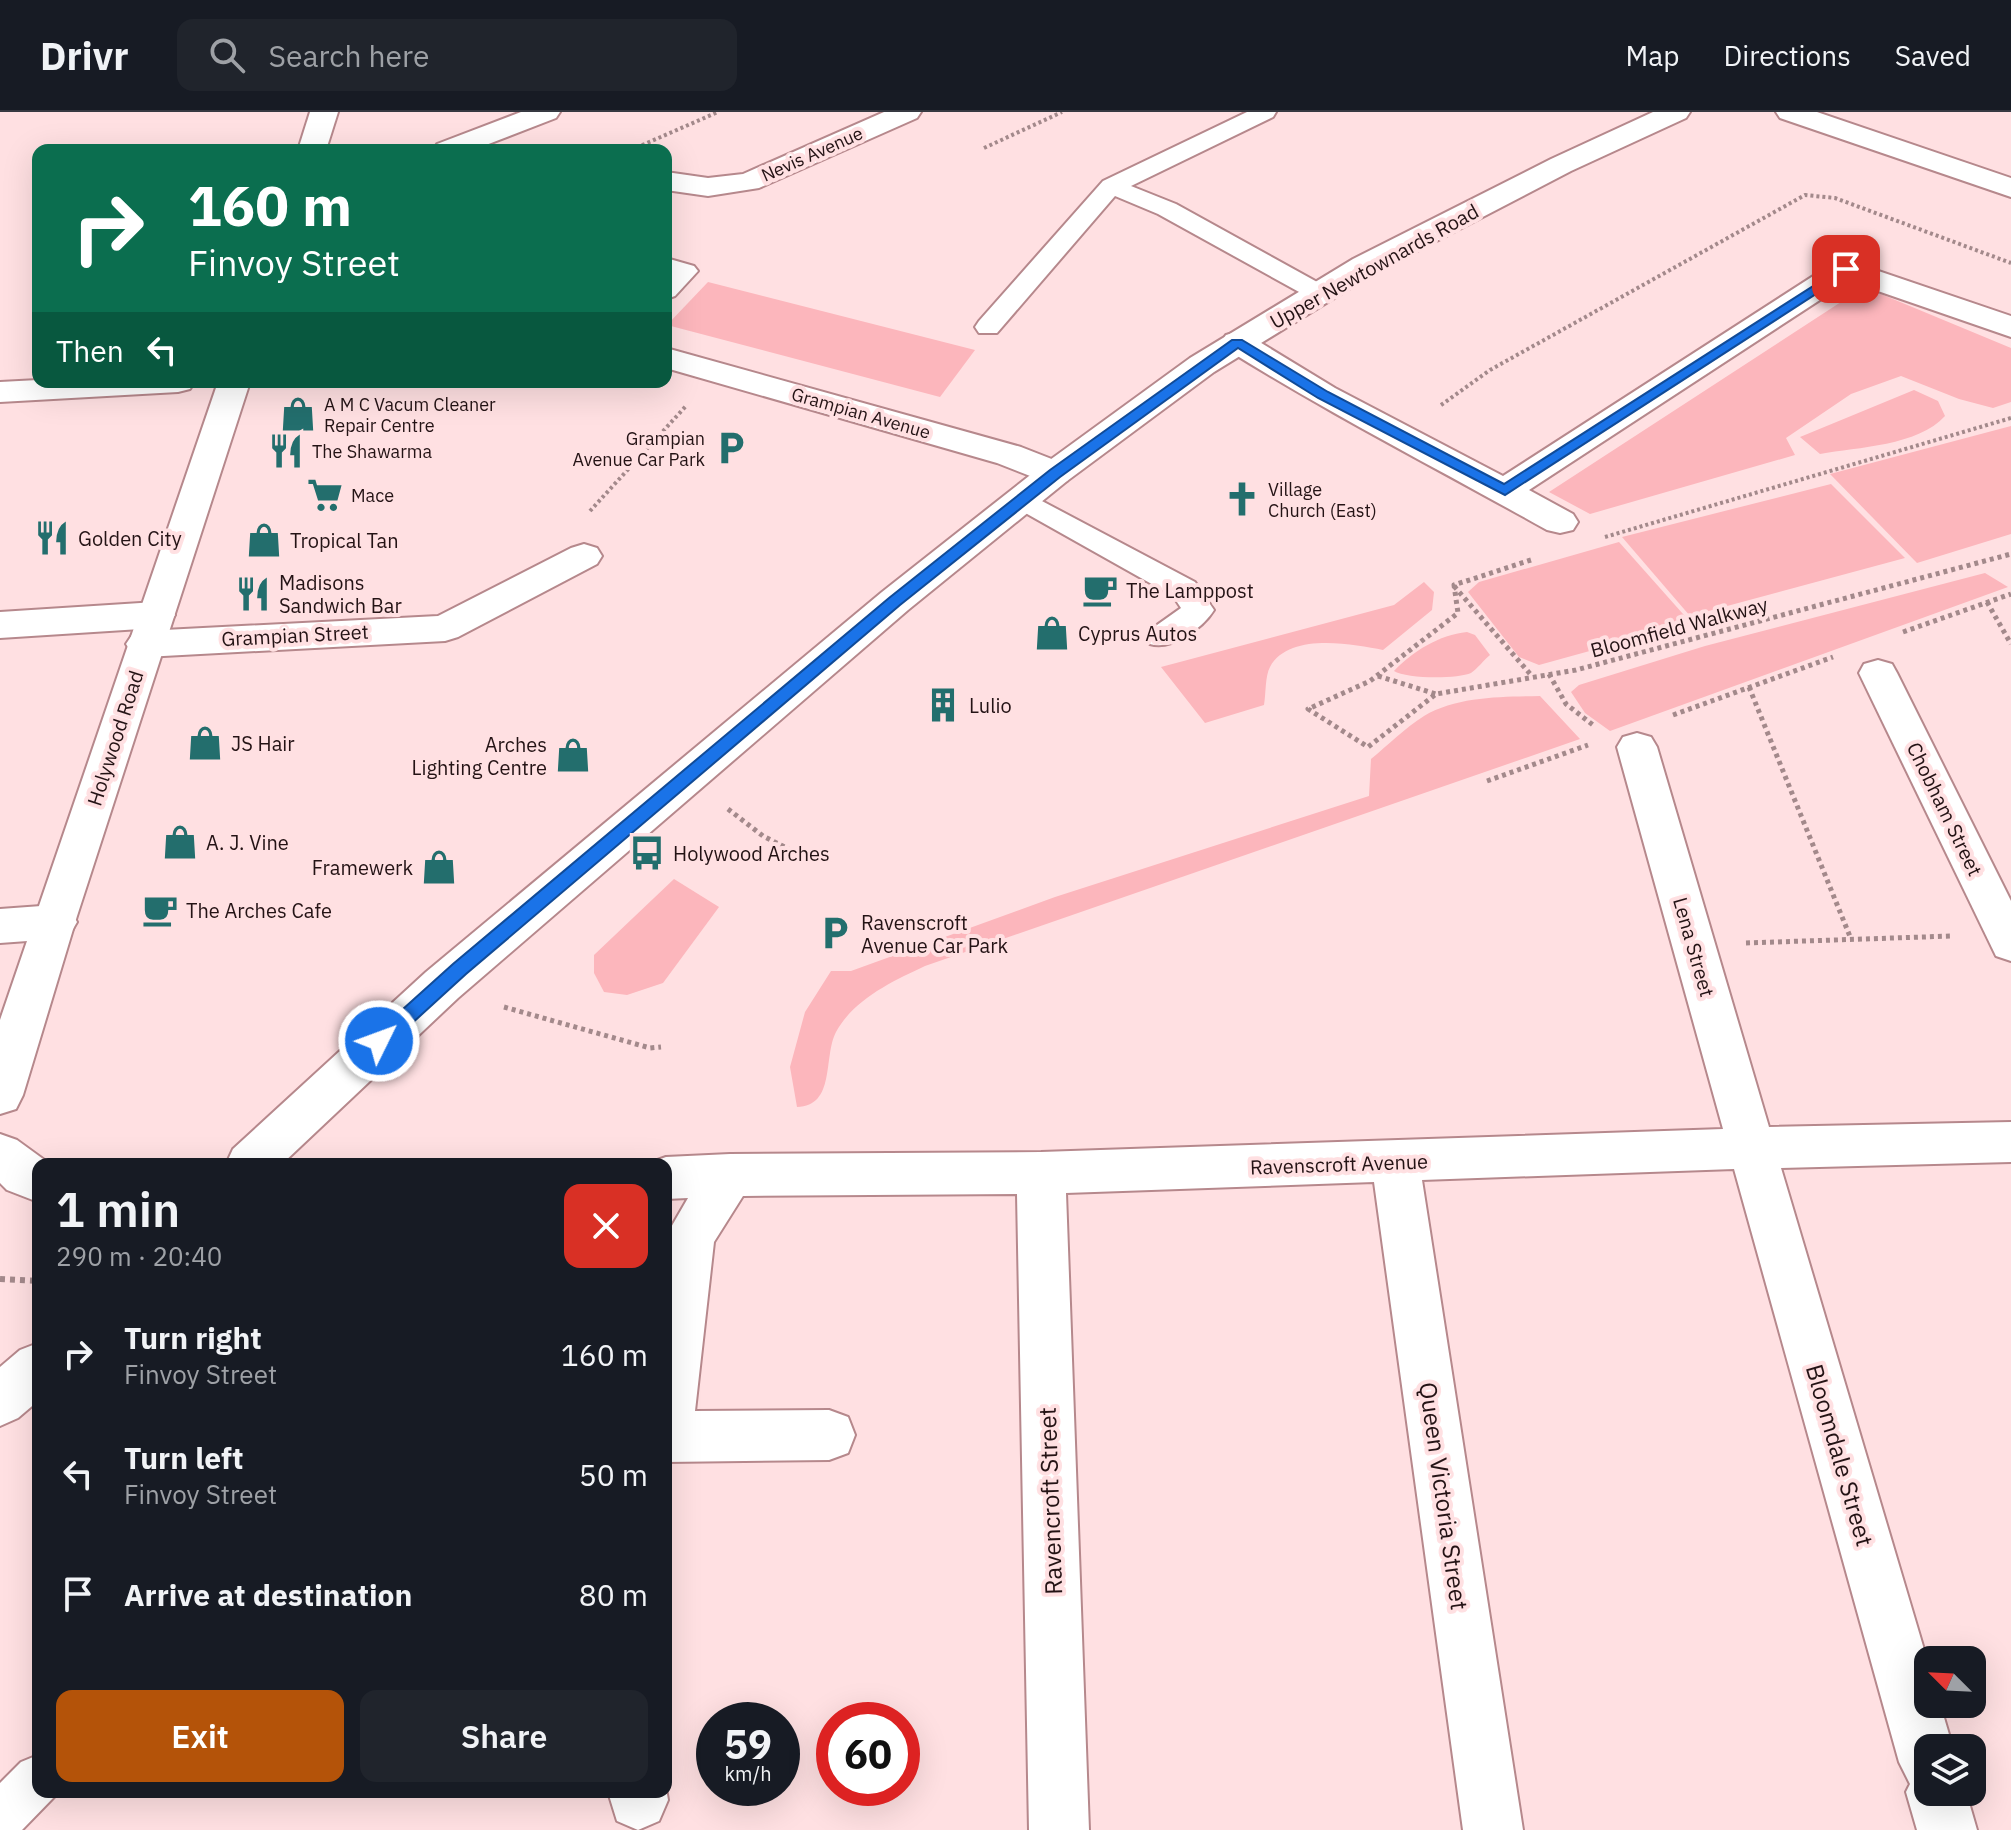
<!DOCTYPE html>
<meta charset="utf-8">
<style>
body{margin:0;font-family:"IBM Plex Sans",sans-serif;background:#20242c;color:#f1f3f6;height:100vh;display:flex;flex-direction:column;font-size:30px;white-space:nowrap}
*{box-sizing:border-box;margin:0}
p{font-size:26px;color:#9ea1a6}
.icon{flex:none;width:44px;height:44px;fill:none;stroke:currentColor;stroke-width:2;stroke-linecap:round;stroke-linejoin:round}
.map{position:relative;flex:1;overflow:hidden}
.side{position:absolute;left:32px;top:1046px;width:640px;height:640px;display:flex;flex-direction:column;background:#171b24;border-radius:16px;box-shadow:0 8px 32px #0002}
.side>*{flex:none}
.guide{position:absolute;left:32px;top:32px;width:640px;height:244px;border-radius:16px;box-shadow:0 8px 32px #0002;background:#0b6e4f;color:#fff;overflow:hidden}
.needle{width:52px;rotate:294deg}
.controls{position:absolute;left:1914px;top:1534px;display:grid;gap:16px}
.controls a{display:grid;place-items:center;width:72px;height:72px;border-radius:16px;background:#171b24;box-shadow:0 8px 32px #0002;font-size:40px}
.speed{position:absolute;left:696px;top:1590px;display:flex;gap:16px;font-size:40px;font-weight:700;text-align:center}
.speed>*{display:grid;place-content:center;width:104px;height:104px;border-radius:50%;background:#171b24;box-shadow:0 8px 32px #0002;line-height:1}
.speed small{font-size:20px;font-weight:400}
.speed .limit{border:12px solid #d22;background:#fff;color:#111}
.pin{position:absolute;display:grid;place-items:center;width:68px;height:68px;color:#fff;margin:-34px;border-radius:16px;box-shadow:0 4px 12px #0006}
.me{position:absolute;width:88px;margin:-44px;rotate:48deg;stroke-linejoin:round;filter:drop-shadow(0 0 6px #0008)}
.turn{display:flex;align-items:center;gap:28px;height:168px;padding:0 24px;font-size:36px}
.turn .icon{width:104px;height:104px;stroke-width:2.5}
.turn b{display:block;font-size:56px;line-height:68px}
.then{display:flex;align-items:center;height:76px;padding:0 24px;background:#0003;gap:16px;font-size:30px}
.round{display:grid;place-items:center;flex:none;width:84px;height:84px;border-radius:16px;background:#20242c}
.summary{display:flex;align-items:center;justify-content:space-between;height:136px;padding:0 24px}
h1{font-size:48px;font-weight:600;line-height:60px}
.button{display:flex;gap:16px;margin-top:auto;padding:16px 24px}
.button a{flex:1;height:92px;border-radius:16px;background:#b45309;color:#fff;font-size:32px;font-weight:600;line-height:92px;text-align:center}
.button a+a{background:#20242c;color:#f1f3f6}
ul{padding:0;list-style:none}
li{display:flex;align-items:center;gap:24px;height:120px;padding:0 24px}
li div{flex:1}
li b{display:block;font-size:30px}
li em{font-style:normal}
header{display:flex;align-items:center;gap:48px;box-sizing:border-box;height:112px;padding:0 40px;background:#171b24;border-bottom:2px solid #363941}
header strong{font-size:38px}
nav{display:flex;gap:44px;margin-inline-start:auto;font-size:28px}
.search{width:560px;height:72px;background:#20242c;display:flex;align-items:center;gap:20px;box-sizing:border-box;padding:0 28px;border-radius:16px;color:#9ea1a6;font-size:30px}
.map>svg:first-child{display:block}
.green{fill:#fcb6bc}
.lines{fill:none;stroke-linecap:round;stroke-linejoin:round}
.service-casing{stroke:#b6888c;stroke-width:4}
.minor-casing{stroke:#b6888c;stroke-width:4}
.secondary-casing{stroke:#b6888c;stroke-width:4}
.primary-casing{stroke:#b6888c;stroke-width:4}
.path-far2{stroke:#a3898b;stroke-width:4;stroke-dasharray:3 3;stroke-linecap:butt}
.path-far1{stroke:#a3898b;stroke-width:5;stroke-dasharray:4 4;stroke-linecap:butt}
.path{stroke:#a3898b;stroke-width:6;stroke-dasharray:5 5;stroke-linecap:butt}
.service{fill:#fff;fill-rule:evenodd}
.minor{fill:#fff;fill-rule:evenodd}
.secondary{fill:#fff;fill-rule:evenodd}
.primary{fill:#fff;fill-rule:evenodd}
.route{fill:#1a73e8;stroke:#114b97;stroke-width:2}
.labels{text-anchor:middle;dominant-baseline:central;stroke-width:8;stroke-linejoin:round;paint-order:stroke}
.far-street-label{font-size:18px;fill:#241315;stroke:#ffe0e2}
.far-poi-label{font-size:18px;fill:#241315;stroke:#ffe0e2;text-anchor:start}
.street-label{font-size:20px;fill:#241315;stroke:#ffe0e2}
.poi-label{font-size:20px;fill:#241315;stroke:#ffe0e2;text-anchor:start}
.near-street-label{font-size:24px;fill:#241315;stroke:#ffe0e2}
</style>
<header>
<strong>Drivr</strong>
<div class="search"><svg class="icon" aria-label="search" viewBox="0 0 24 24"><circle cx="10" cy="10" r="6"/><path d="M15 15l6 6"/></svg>Search here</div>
<nav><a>Map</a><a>Directions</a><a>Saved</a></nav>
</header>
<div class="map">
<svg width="2011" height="1718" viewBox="0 0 2011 1718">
<rect width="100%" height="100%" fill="#ffe0e2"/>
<g class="green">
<path d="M 708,170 L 975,238 L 940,285 L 667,213 Z"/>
<path d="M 1864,175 L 2011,236 L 2011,290 L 1993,296 L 1959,287 L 1901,264 L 1851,282 L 1786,326 L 1795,343 L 1590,402 L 1549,380 Z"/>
<path d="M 1914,278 L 1938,289 L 1945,304 C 1918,334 1858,335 1820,342 L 1800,325 Z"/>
<path d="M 2011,314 L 2011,422 L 1917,451 L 1830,362 Z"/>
<path d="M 1831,372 L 1905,446 L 1690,504 L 1622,425 Z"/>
<path d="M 1619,430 L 1691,511 L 1539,553 L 1519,545 L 1468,480 L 1479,470 Z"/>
<path d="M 1985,461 L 2008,475 L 1610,619 L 1585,601 L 1571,580 L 1579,573 L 1705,534 Z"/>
<path d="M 1424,470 L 1434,480 L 1432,498 L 1383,538 C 1352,532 1289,520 1270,555 C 1265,564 1266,582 1264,593 L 1205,611 L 1161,555 L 1394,493 Z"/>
<path d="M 1467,520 L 1475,523 L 1490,543 C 1484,548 1477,557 1471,561 C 1458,567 1406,567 1394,559 C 1413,539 1439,523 1467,520 Z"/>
<path d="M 1540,584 L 1580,627 L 925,854 C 893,869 854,887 836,920 C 823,945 836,994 797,995 L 790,955 L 805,900 L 831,859 L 851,859 L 1055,785 L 1369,684 L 1371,647 C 1388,633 1405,616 1424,604 C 1458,584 1502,585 1540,584 Z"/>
<path d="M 674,767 L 719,795 L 663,871 L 627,883 L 604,880 L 594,861 L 594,843 Z"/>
</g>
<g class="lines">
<g class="service-casing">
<g id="service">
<path d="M 1247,0 L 1276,0 L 1273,5 L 1131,74 L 1176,92 L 1328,176 L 1332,181 L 1328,186 L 1310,186 L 1158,102 L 1115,84 L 997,221 L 979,221 L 975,215 L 979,209 L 1103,69 Z"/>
<path d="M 666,146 L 694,154 L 698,159 L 675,184 L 666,187 Z"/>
<path d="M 1023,379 L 1195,470 L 1214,498 C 1203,516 1171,539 1150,532 L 1146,525 L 1150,518 L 1181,496 L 1173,484 L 1013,394 L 1009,388 L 1013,382 Z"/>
<path d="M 38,1643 L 38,1680 L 57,1680 L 55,1684 L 22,1718 L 0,1718 L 0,1671 L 21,1650 Z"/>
</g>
</g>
<g class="minor-casing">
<g id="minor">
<path d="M 521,0 L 560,0 L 556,6 L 473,38 L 433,38 L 437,32 Z"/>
<path d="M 884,0 L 921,0 L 917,6 L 759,76 L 708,84 L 666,78 L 666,60 L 708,66 L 743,62 Z"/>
<path d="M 1776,0 L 1817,0 L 2011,66 L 2011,85 L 1780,6 Z"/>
<path d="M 1846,148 L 2011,204 L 2011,225 L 1849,169 L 1529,378 L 1573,402 L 1578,410 L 1573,418 L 1560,421 L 1547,418 C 1440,358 1330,302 1226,237 L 1221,230 L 1226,223 L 1237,220 L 1248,223 L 1335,276 L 1503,364 L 1835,150 Z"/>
<path d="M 666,236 L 1021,335 L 1067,353 L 1072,361 L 1067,369 L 1055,372 L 1043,369 L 997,351 L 666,256 Z"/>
<path d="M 38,268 L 38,270 L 194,270 L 190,277 L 178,280 L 0,290 L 0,270 Z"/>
<path d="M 584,432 L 597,436 L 602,444 L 597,452 L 458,525 L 445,529 L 145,545 L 132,541 L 126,532 L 132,523 L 145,519 L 438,504 L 571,436 Z"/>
<path d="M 156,490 L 169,494 L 175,503 L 169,512 L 156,516 L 0,526 L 0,500 Z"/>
<path d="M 1878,548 L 1892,552 L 1897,561 L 2011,789 L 2011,849 L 1996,844 L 1859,561 L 1864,552 Z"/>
<path d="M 1637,621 L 1651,625 L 1657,635 L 1769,1015 L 2011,1010 L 2011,1050 L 1781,1056 L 1928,1551 L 1928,1592 L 1940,1592 L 1953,1636 L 1928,1636 L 1928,1680 L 1966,1680 L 1977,1718 L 1917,1718 L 1906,1680 L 1910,1672 L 1899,1650 L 1734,1057 L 1422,1068 L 1523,1718 L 1463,1718 L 1374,1070 L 1066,1081 L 1089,1718 L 1029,1718 L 1017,1082 L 743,1084 L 714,1130 L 695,1299 L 829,1298 L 848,1305 L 855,1323 L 848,1341 L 829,1348 L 666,1350 L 666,1124 L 688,1086 L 666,1087 L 666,1052 L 649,1051 L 666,1045 L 730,1042 L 1041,1040 L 1723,1017 L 1617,635 L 1623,625 Z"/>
<path d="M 55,793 L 70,798 L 77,810 L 70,822 L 55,827 L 0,831 L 0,797 Z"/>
<path d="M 666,1676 L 668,1688 L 659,1709 L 638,1718 L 617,1709 L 608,1680 L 666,1680 Z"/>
</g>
</g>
<g class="secondary-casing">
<g id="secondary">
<path d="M 310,0 L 338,0 L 326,38 L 298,38 Z"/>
<path d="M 218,270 L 250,270 L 77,804 L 23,983 L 16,997 L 0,1002 L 0,908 Z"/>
<path d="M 0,1022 L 17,1028 L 50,1052 L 38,1052 L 38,1090 L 7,1078 L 0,1071 Z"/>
</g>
</g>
<g class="primary-casing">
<g id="primary">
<path d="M 1653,0 L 1690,0 L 1686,6 L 1571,59 L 1375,161 L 1214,260 L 1067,369 L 908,498 L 458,886 L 282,1052 L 226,1052 L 233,1037 L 426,860 L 882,480 L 1043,353 L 1190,246 L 1353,147 L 1551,47 Z"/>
<path d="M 38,1231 L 38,1289 L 18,1306 L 0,1314 L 0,1255 L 20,1238 Z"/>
</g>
</g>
<g class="path-far2">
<path d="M 984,36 L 1062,0"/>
<path d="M 631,38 L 718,0"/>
<path d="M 1441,293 L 1490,258 L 1805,83 L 1835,86 L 2011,151"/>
<path d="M 590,399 L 686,294"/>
<path d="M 1605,425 L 2011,306"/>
</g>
<g class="path-far1">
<path d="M 1531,448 L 1454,473 L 1458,501 L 1370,569 L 1308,597 L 1368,635 L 1436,582 L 1576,558 L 2011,442"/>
<path d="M 1454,474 L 1531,563"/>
<path d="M 1987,490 L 2011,532"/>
<path d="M 1903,520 L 2011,482"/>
<path d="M 1549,562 L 1566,592 L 1593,613"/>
<path d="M 1378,564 L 1436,582"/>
<path d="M 1749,575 L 1851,827"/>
<path d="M 1673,603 L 1833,545"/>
<path d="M 1487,669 L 1588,633"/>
<path d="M 728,697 L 763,724 L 810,748"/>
<path d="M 1746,831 L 1952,824"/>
<path d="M 504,895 L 650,936 L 661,935"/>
</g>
<path class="path" d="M 0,1167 L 38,1169"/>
<use href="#service" class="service"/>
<use href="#minor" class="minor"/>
<use href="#secondary" class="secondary"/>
<use href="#primary" class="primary"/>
</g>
<path class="route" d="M 1846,153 L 1850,154 L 1850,160 L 1505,383 L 1318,286 L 1238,236 L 1060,365 L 900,493 L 466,862 L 386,935 L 373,935 L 370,929 L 373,924 L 453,852 L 889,486 L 1050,358 L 1232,228 L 1242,228 L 1328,280 L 1504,372 Z"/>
<defs>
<g id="shop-bare" transform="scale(2.76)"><path d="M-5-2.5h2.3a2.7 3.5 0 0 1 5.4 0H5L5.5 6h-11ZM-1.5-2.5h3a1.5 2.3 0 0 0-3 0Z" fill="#236e6d" stroke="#ffe0e2" stroke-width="2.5" paint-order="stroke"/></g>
<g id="parking-bare" transform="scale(2.76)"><path d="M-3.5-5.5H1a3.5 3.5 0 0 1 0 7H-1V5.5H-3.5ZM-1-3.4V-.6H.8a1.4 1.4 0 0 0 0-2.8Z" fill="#236e6d" stroke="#ffe0e2" stroke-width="2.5" paint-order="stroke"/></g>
<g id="restaurant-bare" transform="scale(2.76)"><path d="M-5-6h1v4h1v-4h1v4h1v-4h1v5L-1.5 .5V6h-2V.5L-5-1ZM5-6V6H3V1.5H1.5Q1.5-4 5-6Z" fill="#236e6d" stroke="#ffe0e2" stroke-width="2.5" paint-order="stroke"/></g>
<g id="supermarket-bare" transform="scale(2.76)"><path d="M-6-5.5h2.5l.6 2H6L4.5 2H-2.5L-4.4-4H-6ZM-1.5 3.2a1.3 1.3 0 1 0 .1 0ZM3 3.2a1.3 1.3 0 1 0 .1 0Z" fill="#236e6d" stroke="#ffe0e2" stroke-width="2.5" paint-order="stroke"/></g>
<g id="church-bare" transform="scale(2.76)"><path d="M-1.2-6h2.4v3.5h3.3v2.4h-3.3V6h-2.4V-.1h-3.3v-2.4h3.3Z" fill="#236e6d" stroke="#ffe0e2" stroke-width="2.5" paint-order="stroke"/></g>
<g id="cafe-bare" transform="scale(2.76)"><path d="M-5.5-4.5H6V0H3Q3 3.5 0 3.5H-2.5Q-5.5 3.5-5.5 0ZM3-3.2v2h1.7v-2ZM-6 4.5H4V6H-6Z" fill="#236e6d" stroke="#ffe0e2" stroke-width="2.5" paint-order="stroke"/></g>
<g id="building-bare" transform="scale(2.76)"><path d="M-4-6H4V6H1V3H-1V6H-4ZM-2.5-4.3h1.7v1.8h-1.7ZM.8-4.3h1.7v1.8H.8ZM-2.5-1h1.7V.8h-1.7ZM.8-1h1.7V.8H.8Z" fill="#236e6d" stroke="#ffe0e2" stroke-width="2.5" paint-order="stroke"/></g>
<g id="bus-bare" transform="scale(2.76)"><path d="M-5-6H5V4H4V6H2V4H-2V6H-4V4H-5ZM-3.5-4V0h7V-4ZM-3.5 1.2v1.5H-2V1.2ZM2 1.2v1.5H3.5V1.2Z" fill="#236e6d" stroke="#ffe0e2" stroke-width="2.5" paint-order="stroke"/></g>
</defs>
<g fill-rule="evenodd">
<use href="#shop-bare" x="298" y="302"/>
<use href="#parking-bare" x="731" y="336"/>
<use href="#restaurant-bare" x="286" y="339"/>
<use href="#supermarket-bare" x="325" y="383"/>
<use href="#church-bare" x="1242" y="387"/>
<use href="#restaurant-bare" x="52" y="426"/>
<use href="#shop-bare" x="264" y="428"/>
<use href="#cafe-bare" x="1100" y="478"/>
<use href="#restaurant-bare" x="253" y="482"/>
<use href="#shop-bare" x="1052" y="521"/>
<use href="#building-bare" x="943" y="593"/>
<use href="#shop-bare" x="205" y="631"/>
<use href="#shop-bare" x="573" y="643"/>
<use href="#shop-bare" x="180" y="730"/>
<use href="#bus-bare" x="647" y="741"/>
<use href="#shop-bare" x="439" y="755"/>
<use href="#cafe-bare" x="160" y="798"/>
<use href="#parking-bare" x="835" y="821"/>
</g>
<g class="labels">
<g class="far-street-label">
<text transform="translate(812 42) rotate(-24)">Nevis Avenue</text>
<text transform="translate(861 301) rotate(16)">Grampian Avenue</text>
</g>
<g class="far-poi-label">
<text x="324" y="292">A M C Vacum Cleaner<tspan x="324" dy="21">Repair Centre</tspan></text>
<text x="705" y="326" text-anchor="end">Grampian<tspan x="705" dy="21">Avenue Car Park</tspan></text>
<text x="312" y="339">The Shawarma</text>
<text x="1268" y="377">Village<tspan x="1268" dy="21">Church (East)</tspan></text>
<text x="351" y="383">Mace</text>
</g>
<g class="street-label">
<text transform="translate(1374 154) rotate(-29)">Upper Newtownards Road</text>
<text transform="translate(1679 515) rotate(-15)">Bloomfield Walkway</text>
<text transform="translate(295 523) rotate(-3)">Grampian Street</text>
<text transform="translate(115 626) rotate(-72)">Holywood Road</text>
<text transform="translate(1945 697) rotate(64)">Chobham Street</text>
<text transform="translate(1694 835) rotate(74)">Lena Street</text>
<text transform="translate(1339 1052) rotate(-2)">Ravenscroft Avenue</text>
</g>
<g class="poi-label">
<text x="78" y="426">Golden City</text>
<text x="290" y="428">Tropical Tan</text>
<text x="279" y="470">Madisons<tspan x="279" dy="23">Sandwich Bar</tspan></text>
<text x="1126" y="478">The Lamppost</text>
<text x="1078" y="521">Cyprus Autos</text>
<text x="969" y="593">Lulio</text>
<text x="231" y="631">JS Hair</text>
<text x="547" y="632" text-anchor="end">Arches<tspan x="547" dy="23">Lighting Centre</tspan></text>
<text x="206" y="730">A. J. Vine</text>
<text x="673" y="741">Holywood Arches</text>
<text x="413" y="755" text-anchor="end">Framewerk</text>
<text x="186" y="798">The Arches Cafe</text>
<text x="861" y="810">Ravenscroft<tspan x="861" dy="23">Avenue Car Park</tspan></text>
</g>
<g class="near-street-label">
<text transform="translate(1840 1343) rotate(74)">Bloomdale Street</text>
<text transform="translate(1444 1384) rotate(82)">Queen Victoria Street</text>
<text transform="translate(1050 1389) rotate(-92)">Ravencroft Street</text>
</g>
</g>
</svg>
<div class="controls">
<a><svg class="needle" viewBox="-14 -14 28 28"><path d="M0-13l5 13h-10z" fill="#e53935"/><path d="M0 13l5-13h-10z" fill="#9ea1a6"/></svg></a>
<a><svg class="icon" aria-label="layers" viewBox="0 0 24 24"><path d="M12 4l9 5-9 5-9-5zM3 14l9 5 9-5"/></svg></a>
</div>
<div class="speed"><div>59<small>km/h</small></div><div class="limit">60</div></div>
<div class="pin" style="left:1846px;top:157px;background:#d93025"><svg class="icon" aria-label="arrive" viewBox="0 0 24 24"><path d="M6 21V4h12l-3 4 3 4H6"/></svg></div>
<svg class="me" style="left:379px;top:929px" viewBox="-20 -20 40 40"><circle r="17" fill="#1a73e8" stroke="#fff" stroke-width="3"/><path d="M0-11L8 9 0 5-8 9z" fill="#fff"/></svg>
<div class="guide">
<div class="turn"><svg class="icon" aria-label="right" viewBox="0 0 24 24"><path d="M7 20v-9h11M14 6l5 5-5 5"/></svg><div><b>160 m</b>Finvoy Street</div></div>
<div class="then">Then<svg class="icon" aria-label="left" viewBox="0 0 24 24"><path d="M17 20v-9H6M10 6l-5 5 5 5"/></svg></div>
</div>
<section class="side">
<div class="summary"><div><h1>1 min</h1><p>290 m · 20:40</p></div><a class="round" style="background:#d93025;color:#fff"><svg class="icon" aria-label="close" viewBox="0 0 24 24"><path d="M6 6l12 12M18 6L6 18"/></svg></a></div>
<ul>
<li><svg class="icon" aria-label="right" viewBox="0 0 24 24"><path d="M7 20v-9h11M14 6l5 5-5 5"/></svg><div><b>Turn right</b><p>Finvoy Street</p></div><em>160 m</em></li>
<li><svg class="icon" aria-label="left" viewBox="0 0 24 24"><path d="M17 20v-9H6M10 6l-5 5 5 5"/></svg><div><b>Turn left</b><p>Finvoy Street</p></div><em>50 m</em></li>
<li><svg class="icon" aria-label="arrive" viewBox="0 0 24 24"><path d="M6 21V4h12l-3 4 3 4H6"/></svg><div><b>Arrive at destination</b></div><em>80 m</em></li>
</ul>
<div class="button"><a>Exit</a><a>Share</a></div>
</section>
</div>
